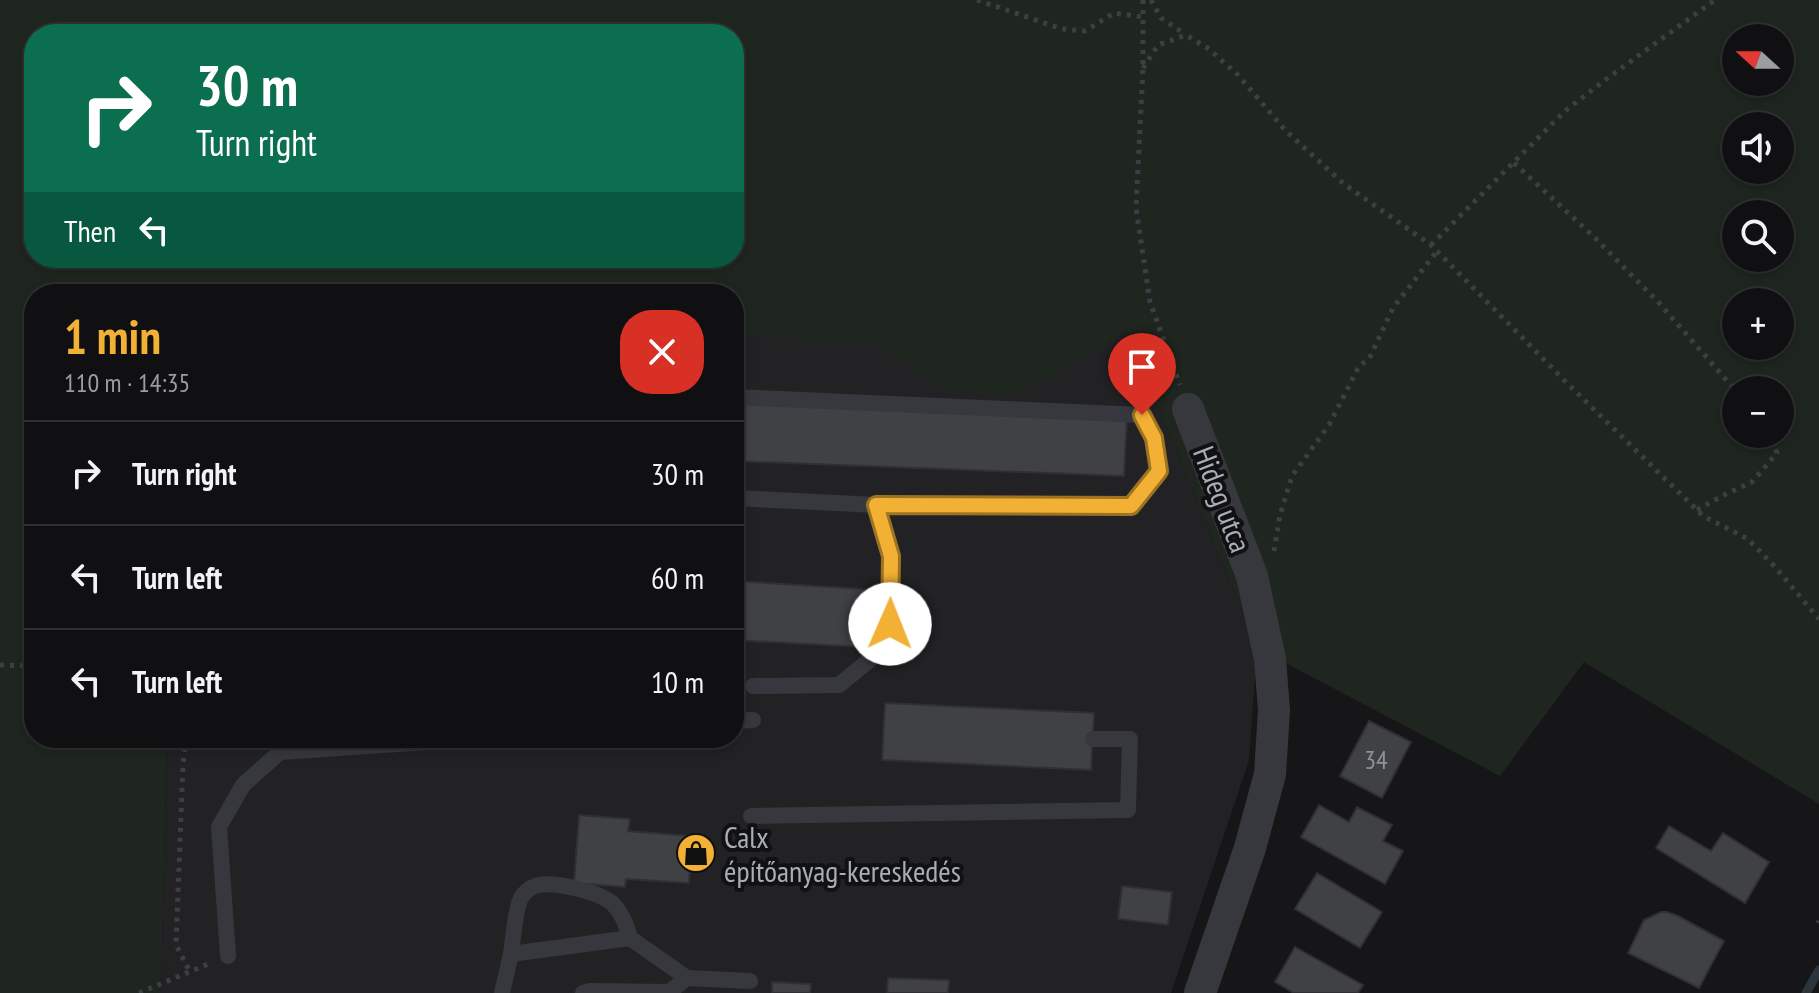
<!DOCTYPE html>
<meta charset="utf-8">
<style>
body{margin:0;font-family:"PT Sans Narrow",sans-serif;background:#19191b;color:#f1f3f6;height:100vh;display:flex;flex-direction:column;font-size:30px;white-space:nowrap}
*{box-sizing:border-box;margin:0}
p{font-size:26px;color:#9c9d9f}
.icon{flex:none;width:44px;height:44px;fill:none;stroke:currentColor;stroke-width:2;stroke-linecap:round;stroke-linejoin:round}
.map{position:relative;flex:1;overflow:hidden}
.panel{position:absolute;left:24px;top:284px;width:720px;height:464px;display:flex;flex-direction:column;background:#101012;border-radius:32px;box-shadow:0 4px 12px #0003,0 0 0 2px #303032}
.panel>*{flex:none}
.guide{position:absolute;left:24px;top:24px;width:720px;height:244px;border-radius:32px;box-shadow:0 4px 12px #0003,0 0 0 2px #303032;background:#0b6e4f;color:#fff;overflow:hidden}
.needle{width:52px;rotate:291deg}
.controls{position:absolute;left:1722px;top:24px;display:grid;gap:16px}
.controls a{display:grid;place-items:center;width:72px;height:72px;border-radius:50%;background:#101012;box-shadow:0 4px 12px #0003,0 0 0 2px #303032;font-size:40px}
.pin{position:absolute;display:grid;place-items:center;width:68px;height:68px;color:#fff;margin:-82px -34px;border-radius:50% 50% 50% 0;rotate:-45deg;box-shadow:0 0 8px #0007}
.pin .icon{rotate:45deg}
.me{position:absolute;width:88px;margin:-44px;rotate:1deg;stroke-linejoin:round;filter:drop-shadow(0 0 6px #0008)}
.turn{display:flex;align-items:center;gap:28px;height:168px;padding:0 40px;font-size:36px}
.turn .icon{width:104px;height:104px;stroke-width:2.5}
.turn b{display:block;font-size:56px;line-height:68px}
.then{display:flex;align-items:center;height:76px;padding:0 40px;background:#0003;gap:16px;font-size:30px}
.round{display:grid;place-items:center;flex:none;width:84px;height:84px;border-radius:32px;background:#19191b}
.overview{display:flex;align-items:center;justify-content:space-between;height:136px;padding:0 40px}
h1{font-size:48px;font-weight:800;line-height:60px;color:#f2b134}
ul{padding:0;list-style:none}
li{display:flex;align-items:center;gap:24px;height:104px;padding:0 40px;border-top:2px solid #303032}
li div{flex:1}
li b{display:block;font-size:30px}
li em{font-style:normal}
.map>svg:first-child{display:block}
.built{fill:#222225}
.green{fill:#1e261f;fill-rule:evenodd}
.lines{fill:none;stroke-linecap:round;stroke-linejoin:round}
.stream{stroke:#2c353c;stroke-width:9}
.building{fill:#404145;stroke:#303034;stroke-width:2}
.path{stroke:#3d3f44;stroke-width:5;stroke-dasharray:4 6;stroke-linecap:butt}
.service{stroke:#37383d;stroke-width:16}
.minor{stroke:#37383d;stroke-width:32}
.route-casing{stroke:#9d7322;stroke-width:20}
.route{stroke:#f2b134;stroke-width:14}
.labels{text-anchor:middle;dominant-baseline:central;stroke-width:8;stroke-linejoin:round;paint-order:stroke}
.number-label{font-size:26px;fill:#8e929b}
.street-label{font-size:30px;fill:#a8adb8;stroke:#111113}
.poi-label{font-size:30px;fill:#a8adb8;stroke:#111113;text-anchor:start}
</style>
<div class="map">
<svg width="1819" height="993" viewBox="0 0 1819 993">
<rect width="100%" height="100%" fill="#161618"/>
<path class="built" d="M 734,320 L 1127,331 L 1257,648 L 1249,760 L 1171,993 L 161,993 L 167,738 L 734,738 Z"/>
<path class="green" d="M 0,0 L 1819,0 L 1819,804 L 1584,662 L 1500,776 L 1257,648 L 1127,331 L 1057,376 L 1009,397 L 940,389 L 896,358 L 871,344 L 740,336 L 734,338 L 734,294 L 34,294 L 34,738 L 167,738 L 161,993 L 0,993 ZM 34,34 L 734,34 L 734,258 L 34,258 ZM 1736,38 L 1780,38 L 1780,82 L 1736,82 ZM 1736,126 L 1780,126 L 1780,170 L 1736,170 ZM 1736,214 L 1780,214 L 1780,258 L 1736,258 ZM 1736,302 L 1780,302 L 1780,346 L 1736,346 ZM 1736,390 L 1780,390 L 1780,434 L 1736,434 Z"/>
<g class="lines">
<path class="stream" d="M 1806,993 L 1819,970"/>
</g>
<g class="building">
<path d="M 734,403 L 1127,418 L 1124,476 L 734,461 Z"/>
<path d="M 734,581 L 865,589 L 862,647 L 734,640 Z"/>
<path d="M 885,703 L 1094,713 L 1091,770 L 882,760 Z"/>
<path d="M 1369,721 L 1411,742 L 1382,798 L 1340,776 Z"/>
<path d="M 1319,805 L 1349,822 L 1357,807 L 1392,825 L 1383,841 L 1403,851 L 1385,884 L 1301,837 Z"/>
<path d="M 579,815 L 630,819 L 628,831 L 692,836 L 689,883 L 626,879 L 625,887 L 574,883 Z"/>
<path d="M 1669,826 L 1711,851 L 1723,833 L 1769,862 L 1745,903 L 1656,848 Z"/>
<path d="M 1317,873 L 1382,912 L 1360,948 L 1295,909 Z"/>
<path d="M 1122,886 L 1172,892 L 1168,925 L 1118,919 Z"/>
<path d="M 1661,912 L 1667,912 L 1678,916 L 1724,941 L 1699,988 L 1628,953 L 1644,920 Z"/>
<path d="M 1295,947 L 1363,985 L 1358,993 L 1294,993 L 1275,982 Z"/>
<path d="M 888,978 L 949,980 L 948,993 L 887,993 Z"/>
<path d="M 772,982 L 811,984 L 810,993 L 772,993 Z"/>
</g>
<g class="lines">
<g class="path">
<path d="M 977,0 L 1062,29 L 1085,31 L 1114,13 L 1143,17"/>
<path d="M 1143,0 L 1143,68 L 1136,208 L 1150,302 L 1180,385"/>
<path d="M 1151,0 L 1161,18 L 1185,34"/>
<path d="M 1143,68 L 1158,45 L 1186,35 L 1209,49 L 1238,75 L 1285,130 L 1344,184 L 1431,245 L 1567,383 L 1703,516 L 1748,539 L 1775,567 L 1819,619"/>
<path d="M 1514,163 L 1592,235 L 1660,304 L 1736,391"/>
<path d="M 1431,245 L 1565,111 L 1605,80 L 1715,0"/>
<path d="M 1697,510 L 1724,495 L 1752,482 L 1777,453 L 1769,434"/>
<path d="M 1274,551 L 1280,515 L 1292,476 L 1329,425 L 1359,366 L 1369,359 L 1393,308 L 1437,251"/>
<path d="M 0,665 L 34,666"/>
<path d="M 186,738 L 183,764 L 176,945 L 190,972"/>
<path d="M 1818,923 L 1819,921"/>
<path d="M 139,993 L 208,964"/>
</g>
<g class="service">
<path d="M 734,397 L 1142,415 L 1154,438 L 1159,471 L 1131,506 L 876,505 L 891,556 L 890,624 L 872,658 L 839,685 L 753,686"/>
<path d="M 734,498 L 876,505"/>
<path d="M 734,721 L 753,720"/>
<path d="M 751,816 L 1128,810 L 1130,739 L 1093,739"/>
<path d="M 511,954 C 513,940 515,909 521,898 C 524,893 529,888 535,886 C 552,880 600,892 613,904 C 622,913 627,926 630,938"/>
<path d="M 228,956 L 219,827 L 243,785 L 280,752 L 486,738"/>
<path d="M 502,993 L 511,954 L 630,938 L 687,978"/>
<path d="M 583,993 L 590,991 L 668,992"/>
<path d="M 668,993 L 687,978 L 750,981"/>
</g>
<path class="minor" d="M 1188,409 L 1252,576 L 1270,659 L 1274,710 L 1270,774 L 1250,848 L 1200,993"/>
</g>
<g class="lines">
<g class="route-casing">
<path id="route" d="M 890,624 L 891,556 L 876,505 L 1131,506 L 1159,471 L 1154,438 L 1142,415"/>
</g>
<use href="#route" class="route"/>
</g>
<defs>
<g id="shop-disc" transform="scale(2)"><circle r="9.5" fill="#f2b134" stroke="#111113"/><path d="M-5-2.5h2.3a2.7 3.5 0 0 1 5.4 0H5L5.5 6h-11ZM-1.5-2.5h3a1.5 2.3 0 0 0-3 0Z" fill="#111"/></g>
</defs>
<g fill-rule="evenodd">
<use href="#shop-disc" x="696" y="853"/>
</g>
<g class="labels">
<g class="number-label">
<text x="1376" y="759">34</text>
</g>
<g class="street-label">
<text transform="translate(1223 499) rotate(69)">Hideg utca</text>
</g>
<g class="poi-label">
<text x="724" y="836">Calx<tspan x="724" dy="34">építőanyag-kereskedés</tspan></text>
</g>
</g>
</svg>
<div class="controls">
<a><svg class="needle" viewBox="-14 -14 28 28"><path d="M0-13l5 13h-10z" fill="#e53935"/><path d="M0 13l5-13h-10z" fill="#9c9d9f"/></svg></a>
<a><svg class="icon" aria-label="sound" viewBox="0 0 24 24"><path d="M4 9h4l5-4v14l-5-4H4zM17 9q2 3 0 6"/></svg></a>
<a><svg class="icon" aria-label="search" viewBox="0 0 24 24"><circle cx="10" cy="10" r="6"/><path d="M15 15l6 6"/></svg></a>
<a>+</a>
<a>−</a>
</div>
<div class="pin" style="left:1142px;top:415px;background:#d93025"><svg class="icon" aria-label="arrive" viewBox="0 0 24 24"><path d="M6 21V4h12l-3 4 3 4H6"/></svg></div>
<svg class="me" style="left:890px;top:624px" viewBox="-20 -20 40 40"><circle r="19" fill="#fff"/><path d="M0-13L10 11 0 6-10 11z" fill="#f2b134"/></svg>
<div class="guide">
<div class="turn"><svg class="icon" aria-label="right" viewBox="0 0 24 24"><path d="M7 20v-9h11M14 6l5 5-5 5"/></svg><div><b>30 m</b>Turn right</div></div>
<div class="then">Then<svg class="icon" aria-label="left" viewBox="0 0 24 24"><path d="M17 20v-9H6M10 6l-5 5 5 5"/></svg></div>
</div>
<section class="panel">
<div class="overview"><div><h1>1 min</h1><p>110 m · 14:35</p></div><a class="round" style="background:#d93025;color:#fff"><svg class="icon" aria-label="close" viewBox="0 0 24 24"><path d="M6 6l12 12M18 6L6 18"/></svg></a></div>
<ul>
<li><svg class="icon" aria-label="right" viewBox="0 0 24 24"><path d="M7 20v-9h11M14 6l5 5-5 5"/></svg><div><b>Turn right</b></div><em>30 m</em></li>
<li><svg class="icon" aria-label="left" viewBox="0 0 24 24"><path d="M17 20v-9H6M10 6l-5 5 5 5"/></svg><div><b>Turn left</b></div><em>60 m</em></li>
<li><svg class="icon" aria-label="left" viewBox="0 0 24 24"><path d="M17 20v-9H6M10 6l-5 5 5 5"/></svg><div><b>Turn left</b></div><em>10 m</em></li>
</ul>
</section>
</div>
